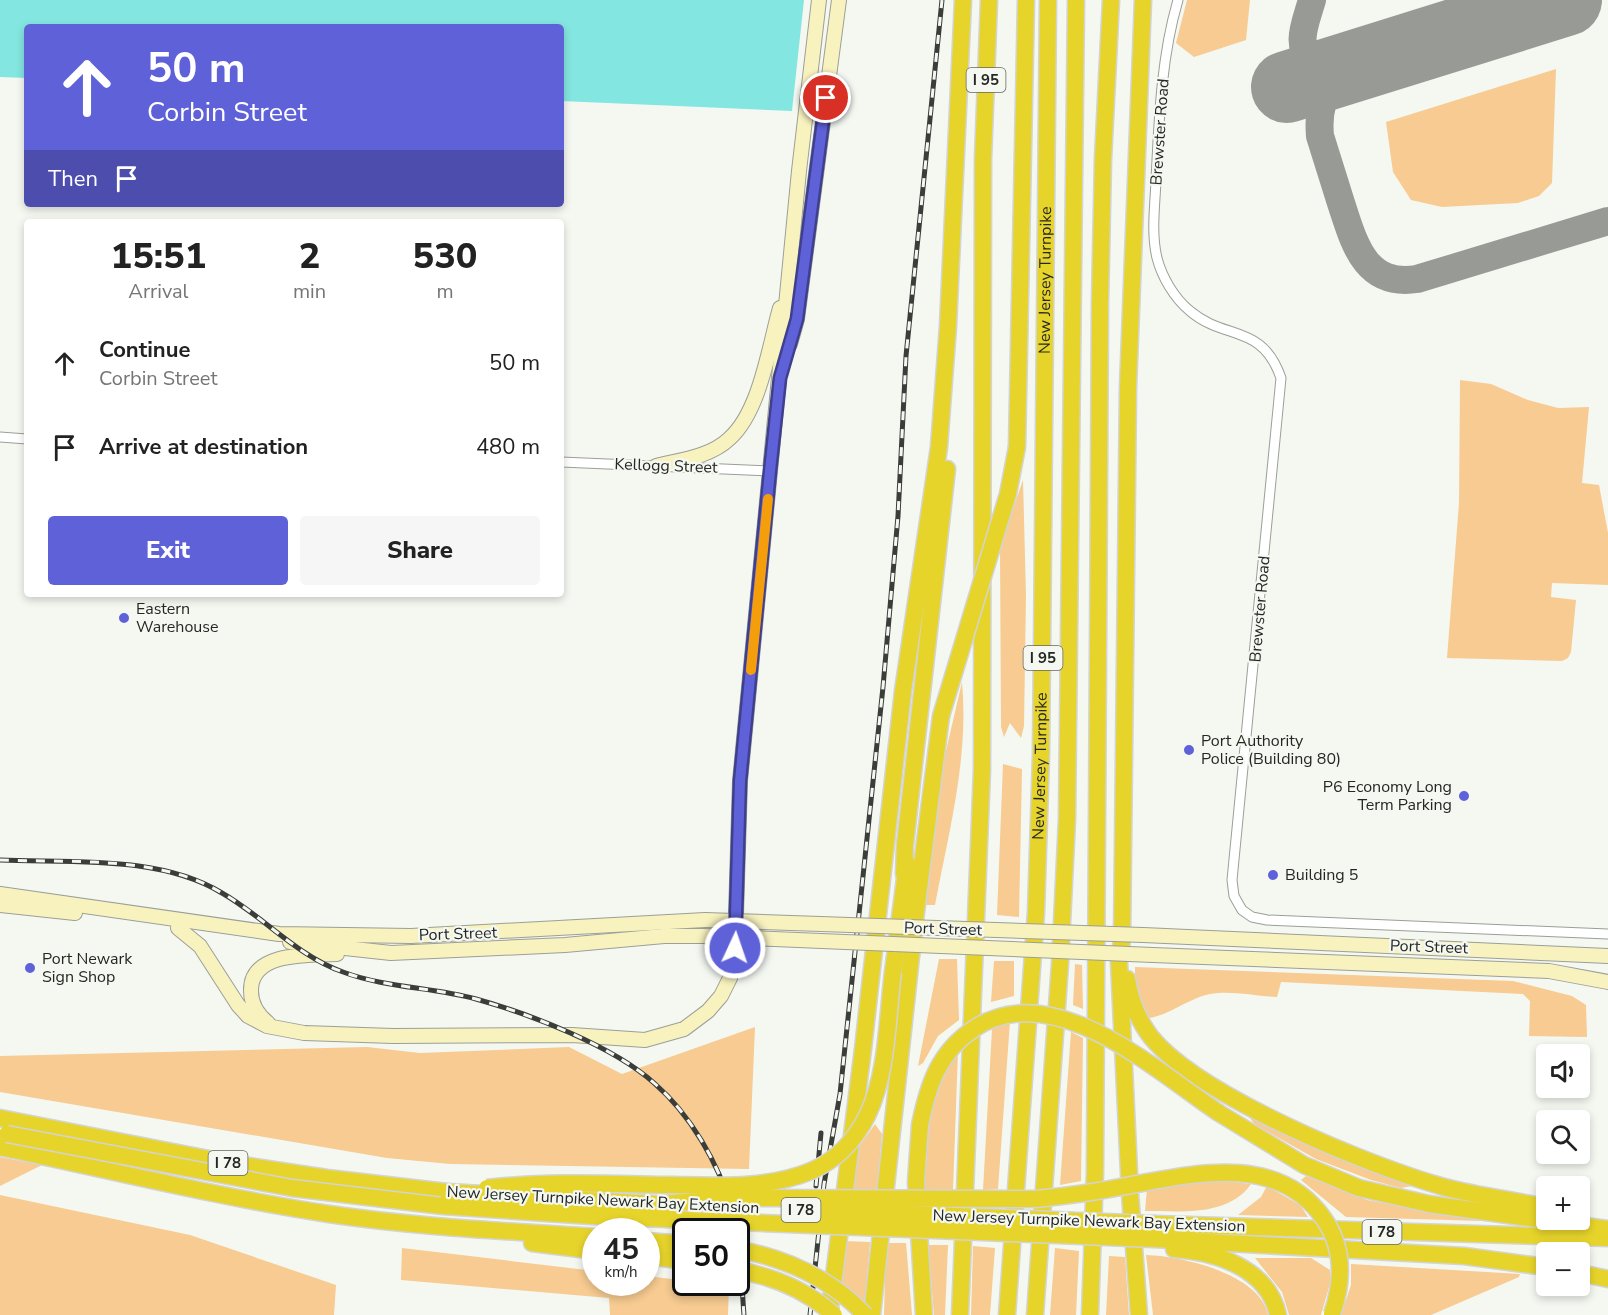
<!DOCTYPE html>
<meta charset="utf-8">
<style>
body{margin:0;font-family:"Nunito Sans",sans-serif;background:#f6f6f6;color:#222;height:100vh;display:flex;flex-direction:column;font-size:22px;white-space:nowrap}
*{box-sizing:border-box;margin:0}
p{font-size:20px;color:#767676}
.icon{flex:none;width:33px;height:33px;fill:none;stroke:currentColor;stroke-width:2;stroke-linecap:round;stroke-linejoin:round}
.map{position:relative;flex:1;overflow:hidden}
.sheet{position:absolute;left:24px;top:219px;width:540px;height:378px;display:flex;flex-direction:column;background:#fff;border-radius:6px;box-shadow:0 3px 9px #0003}
.sheet>*{flex:none}
.hud{position:absolute;left:24px;top:24px;width:540px;height:183px;border-radius:6px;box-shadow:0 3px 9px #0003;background:#5f61d9;color:#fff;overflow:hidden}
.tools{position:absolute;left:1536px;top:1044px;display:grid;gap:12px}
.tools a{display:grid;place-items:center;width:54px;height:54px;border-radius:6px;background:#fff;box-shadow:0 3px 9px #0003;font-size:30px}
.speed{position:absolute;left:582px;top:1218px;display:flex;gap:12px;font-size:30px;font-weight:700;text-align:center}
.speed>*{display:grid;place-content:center;width:78px;height:78px;border-radius:50%;background:#fff;box-shadow:0 3px 9px #0003;line-height:1}
.speed small{font-size:15px;font-weight:400}
.speed .limit{border:3px solid #111;border-radius:9px;background:#fff;color:#111}
.pin{position:absolute;display:grid;place-items:center;width:51px;height:51px;color:#fff;margin:-26px;border:3px solid #fff;border-radius:50%;box-shadow:0 2px 6px #0007}
.me{position:absolute;width:66px;margin:-33px;rotate:3deg;stroke-linejoin:round;filter:drop-shadow(0 0 4px #0008)}
.turn{display:flex;align-items:center;gap:21px;height:126px;padding:0 24px;font-size:27px}
.turn .icon{width:78px;height:78px;stroke-width:2.5}
.turn b{display:block;font-size:42px;line-height:51px}
.then{display:flex;align-items:center;height:57px;padding:0 24px;background:#0003;gap:12px;font-size:22px}
.eta{display:flex;justify-content:space-evenly;align-items:center;height:102px;text-align:center}
.eta b{font-size:36px;font-weight:800;line-height:42px}
.primary-button{display:flex;gap:12px;margin-top:auto;padding:12px 24px}
.primary-button a{flex:1;height:69px;border-radius:6px;background:#5f61d9;color:#fff;font-size:24px;font-weight:800;line-height:69px;text-align:center}
.primary-button a+a{background:#f6f6f6;color:#222}
ul{padding:0;list-style:none}
li{display:flex;align-items:center;gap:18px;height:84px;padding:0 24px}
li div{flex:1}
li b{display:block;font-size:22px}
li em{font-style:normal}
.map>svg:first-child{display:block}
.green{fill:#f7cb91}
.water{fill:#84e6e0}
.lines{fill:none;stroke-linecap:round;stroke-linejoin:round}
.taxiway{stroke:#989a96;stroke-width:28}
.runway{stroke:#989a96;stroke-width:72}
.street-casing{stroke:#9b9f98;stroke-width:11}
.secondary-casing{stroke:#9b9f98;stroke-width:16}
.highway-casing{stroke:#d3d4d3;stroke-width:19}
.street{stroke:#fff;stroke-width:9}
.secondary{stroke:#f8f2bf;stroke-width:14}
.highway{stroke:#e7d42b;stroke-width:16}
.rail-casing{stroke:#3b3d3a;stroke-width:5}
.rail{stroke:#f4f8f1;stroke-width:3;stroke-dasharray:9;stroke-linecap:butt}
.secondary-bridge-casing{stroke:#9b9f98;stroke-width:16;stroke-linecap:butt}
.highway-bridge-casing{stroke:#d3d4d3;stroke-width:19;stroke-linecap:butt}
.secondary-bridge{stroke:#f8f2bf;stroke-width:14}
.highway-bridge{stroke:#e7d42b;stroke-width:16}
.route-casing{stroke:#3e3f8d;stroke-width:15}
.route{stroke:#5f61d9;stroke-width:10}
.slow{stroke:#f59e0b;stroke-width:10}
.poi-dot{fill:#5f61d9;stroke:#f4f8f1;stroke-width:2}
.labels{text-anchor:middle;dominant-baseline:central;stroke-width:4.5;stroke-linejoin:round;paint-order:stroke}
.shield{fill:#f4f8f1;stroke:#636662;stroke-width:1.5}
.shield-label{font-size:15px;font-weight:bold;fill:#252724}
.street-label{font-size:16px;fill:#252724;stroke:#f4f8f1}
.poi-label{font-size:16px;fill:#252724;stroke:#f4f8f1;text-anchor:start}
</style>
<div class="map">
<svg width="1608" height="1315" viewBox="0 0 1608 1315">
<rect width="100%" height="100%" fill="#f4f8f1"/>
<g class="green">
<path d="M 1187,0 L 1250,0 L 1246,40 L 1194,57 L 1176,43 Z"/>
<path d="M 1556,69 L 1552,183 L 1539,196 L 1518,203 L 1442,207 L 1411,200 L 1393,172 L 1386,122 Z"/>
<path d="M 1460,380 L 1491,384 L 1528,400 L 1558,408 L 1589,407 L 1582,483 L 1599,485 L 1608,533 L 1608,585 L 1552,583 L 1551,597 L 1576,600 L 1571,652 L 1568,658 L 1562,661 L 1447,658 L 1459,503 Z"/>
<path d="M 1023,480 L 1026,596 L 1024,726 L 1021,738 L 1010,723 L 1004,737 L 1001,727 L 1000,546 Z"/>
<path d="M 962,682 C 969,757 949,831 935,905 L 924,905 L 939,781 Z"/>
<path d="M 1003,764 L 1022,769 L 1019,917 L 997,915 Z"/>
<path d="M 939,959 L 957,959 L 959,1020 L 938,1036 L 923,1063 L 918,1066 Z"/>
<path d="M 994,961 L 1014,961 L 1014,996 L 991,1002 Z"/>
<path d="M 1075,964 L 1082,965 L 1083,1009 L 1073,1005 Z"/>
<path d="M 1135,967 L 1513,981 L 1572,996 L 1586,1005 L 1587,1037 L 1529,1036 L 1530,1001 L 1523,994 L 1281,982 L 1277,997 C 1256,996 1230,990 1210,994 C 1187,999 1170,1015 1149,1018 L 1135,987 Z"/>
<path d="M 1010,1021 L 998,1189 L 983,1190 L 992,1029 Z"/>
<path d="M 755,1027 L 749,1169 L 450,1164 L 387,1158 L 0,1092 L 0,1056 L 367,1047 L 420,1053 L 569,1047 L 622,1074 Z"/>
<path d="M 1071,1032 L 1083,1038 L 1081,1181 L 1060,1185 Z"/>
<path d="M 958,1051 L 953,1190 L 921,1192 L 929,1117 L 940,1078 Z"/>
<path d="M 1243,1107 L 1417,1185 L 1401,1188 L 1371,1180 L 1316,1159 L 1254,1124 Z"/>
<path d="M 875,1124 L 882,1134 L 877,1190 L 850,1191 L 855,1152 Z"/>
<path d="M 0,1157 L 42,1165 L 0,1186 Z"/>
<path d="M 1306,1176 L 1367,1200 L 1483,1221 L 1346,1217 L 1301,1180 Z"/>
<path d="M 1209,1179 L 1251,1184 C 1228,1217 1181,1211 1145,1211 L 1147,1189 Z"/>
<path d="M 1267,1186 L 1300,1205 L 1308,1217 L 1238,1215 L 1261,1197 Z"/>
<path d="M 0,1195 L 190,1235 L 336,1285 L 334,1315 L 0,1315 Z"/>
<path d="M 843,1241 L 870,1242 L 865,1305 L 839,1282 Z"/>
<path d="M 886,1243 L 906,1243 L 912,1315 L 884,1315 Z"/>
<path d="M 928,1245 L 948,1245 L 945,1315 L 934,1315 Z"/>
<path d="M 973,1246 L 995,1248 L 990,1315 L 971,1315 Z"/>
<path d="M 402,1248 L 595,1271 L 596,1282 L 646,1282 L 647,1276 L 729,1286 L 728,1315 L 610,1315 L 609,1298 L 401,1280 Z"/>
<path d="M 1055,1248 L 1079,1251 L 1076,1315 L 1050,1315 Z"/>
<path d="M 1146,1255 C 1182,1256 1260,1274 1268,1315 L 1153,1315 Z"/>
<path d="M 1109,1256 L 1125,1257 L 1129,1315 L 1106,1315 Z"/>
<path d="M 1311,1258 L 1330,1270 L 1330,1284 L 1321,1315 L 1289,1315 L 1282,1292 L 1255,1258 Z"/>
<path d="M 1351,1264 L 1520,1274 L 1519,1277 L 1431,1315 L 1341,1315 L 1351,1285 Z"/>
</g>
<path class="water" d="M 0,0 L 804,0 L 792,111 L 561,101 L 561,27 L 27,27 L 27,78 L 0,77 Z"/>
<g class="lines">
<g class="taxiway">
<path d="M 1312,0 C 1304,28 1295,42 1313,69 L 1332,74"/>
<path d="M 1375,61 C 1335,78 1316,89 1320,136 C 1327,158 1334,181 1341,203 C 1354,242 1364,287 1417,279 L 1608,221"/>
</g>
<path class="runway" d="M 1287,87 L 1566,0"/>
<g class="street-casing">
<g id="street">
<path d="M 1178,0 C 1161,58 1159,120 1156,180 C 1155,206 1151,233 1157,258 C 1162,277 1174,298 1190,311 C 1225,341 1262,323 1281,378 L 1232,880 L 1234,896 L 1242,910 L 1252,917 L 1267,920 L 1608,934"/>
<path d="M 0,437 L 27,439"/>
<path d="M 561,462 L 770,471"/>
</g>
</g>
<g class="secondary-casing">
<g id="secondary">
<path d="M 790,344 L 797,319 L 839,0"/>
<path d="M 656,466 C 680,460 710,457 729,439 C 760,412 769,347 780,308"/>
<path d="M 0,894 L 279,934 L 411,936 L 705,920"/>
<path d="M 0,905 L 75,913"/>
<path d="M 178,928 L 200,946 L 238,1005 L 248,1016 L 267,1026 L 304,1033 L 393,1036 L 572,1035 L 645,1040 L 684,1029 L 708,1011 L 721,996 L 730,978 L 735,948 L 740,781 L 799,171 L 819,0"/>
<path d="M 1143,935 L 1608,956"/>
<path d="M 290,942 L 391,953 L 565,945 L 664,936 L 703,936"/>
<path d="M 1153,955 L 1549,971 L 1608,982"/>
<path d="M 268,1023 C 258,1015 251,1004 251,991 C 250,951 311,955 337,954"/>
</g>
</g>
<g class="highway-casing">
<g id="highway">
<path d="M 1017,447 L 1026,0"/>
<path d="M 904,874 L 905,845 L 947,469"/>
<path d="M 893,972 L 907,863"/>
<path d="M 1127,979 C 1130,999 1138,1020 1151,1037 C 1199,1096 1369,1166 1444,1187 C 1477,1196 1513,1200 1546,1207"/>
<path d="M 1219,1113 L 1304,1165 L 1359,1188 L 1429,1204 L 1608,1229"/>
<path d="M 0,1118 L 229,1163 L 327,1178 L 447,1192"/>
<path d="M 920,1125 L 916,1182 L 924,1315"/>
<path d="M 0,1147 C 109,1170 218,1197 329,1214 C 417,1227 507,1231 596,1237"/>
<path d="M 1155,1224 L 1608,1238"/>
<path d="M 1154,1239 L 1464,1256 L 1546,1267"/>
<path d="M 646,1241 L 686,1244"/>
<path d="M 532,1243 L 596,1251"/>
<path d="M 1174,1249 C 1216,1252 1268,1268 1278,1315"/>
<path d="M 646,1256 L 686,1261"/>
<path d="M 1580,1273 L 1608,1279"/>
<path d="M 829,1315 L 863,1049 L 903,691 L 939,447 L 948,326 L 963,0"/>
<path d="M 872,1315 L 915,920 L 941,716"/>
<path d="M 960,1315 L 982,770 L 983,159 L 989,0"/>
<path id="s1" d="M 1007,1315 L 1036,912 L 1041,755 L 1048,0"/>
<path d="M 1035,1315 L 1060,964 L 1067,819 L 1076,0"/>
<path d="M 1090,1315 L 1095,1172 L 1100,302 L 1103,159 L 1111,0"/>
<path d="M 1139,1315 L 1130,1193 L 1119,962 L 1122,939 L 1128,387 L 1143,0"/>
</g>
</g>
<use href="#street" class="street"/>
<use href="#secondary" class="secondary"/>
<use href="#highway" class="highway"/>
<g class="rail-casing">
<g id="rail">
<path d="M 0,860 C 71,863 160,855 222,893 C 264,917 297,956 343,972 C 386,988 432,987 476,999 C 530,1014 613,1046 654,1083 C 691,1115 718,1163 732,1209 C 742,1243 741,1280 744,1315"/>
<path d="M 816,1186 L 821,1133"/>
<path d="M 810,1315 L 824,1184 L 840,1094 L 883,687 L 898,516 L 906,356 L 942,0"/>
</g>
</g>
<use href="#rail" class="rail"/>
<g class="secondary-bridge-casing">
<g id="secondary-bridge">
<path d="M 705,920 L 1143,935"/>
<path d="M 703,936 L 1153,955"/>
</g>
</g>
<g class="highway-bridge-casing">
<g id="highway-bridge">
<path d="M 941,716 L 1008,494 L 1017,447"/>
<path d="M 920,1125 C 928,1085 939,1051 975,1028 C 1054,977 1155,1070 1219,1113"/>
<path d="M 7,1134 L 292,1188 L 443,1206 L 591,1216 L 1154,1239"/>
<path d="M 487,1188 C 549,1181 610,1184 673,1185 C 718,1186 768,1189 811,1171 C 837,1160 856,1139 868,1114 C 888,1071 887,1018 893,972"/>
<path d="M 447,1192 L 672,1205"/>
<path d="M 661,1204 L 736,1198 L 1036,1199 C 1066,1196 1096,1192 1126,1186 C 1192,1174 1278,1152 1324,1219 C 1344,1248 1343,1282 1332,1314"/>
<path d="M 806,1210 L 1155,1224"/>
<path d="M 736,1249 C 786,1258 830,1278 865,1315"/>
<path d="M 736,1270 C 773,1276 806,1290 834,1315"/>
</g>
</g>
<use href="#secondary-bridge" class="secondary-bridge"/>
<use href="#highway-bridge" class="highway-bridge"/>
</g>
<g class="lines">
<g class="route-casing">
<path id="route" d="M 735,948 L 740,781 L 770,471 L 780,378 L 797,319 L 826,98"/>
</g>
<use href="#route" class="route"/>
<path class="slow" d="M 751,670 L 768,499"/>
</g>
<g class="poi-dot">
<circle cx="124" cy="618" r="6"/>
<circle cx="1189" cy="750" r="6"/>
<circle cx="1464" cy="796" r="6"/>
<circle cx="1273" cy="875" r="6"/>
<circle cx="30" cy="968" r="6"/>
</g>
<g class="labels">
<g class="shield">
<rect x="966.5" y="68" width="39" height="24" rx="4.5"/>
<rect x="1023.5" y="646" width="39" height="24" rx="4.5"/>
<rect x="208.5" y="1151" width="39" height="24" rx="4.5"/>
<rect x="781.5" y="1198" width="39" height="24" rx="4.5"/>
<rect x="1362.5" y="1220" width="39" height="24" rx="4.5"/>
</g>
<g class="shield-label">
<text x="986" y="80">I 95</text>
<text x="1043" y="658">I 95</text>
<text x="228" y="1163">I 78</text>
<text x="801" y="1210">I 78</text>
<text x="1382" y="1232">I 78</text>
</g>
<g class="street-label">
<text transform="translate(1160 132) rotate(-86)">Brewster Road</text>
<text stroke="none"><textPath href="#s1" startOffset="1036">New Jersey Turnpike</textPath></text>
<text transform="translate(666 466) rotate(2)">Kellogg Street</text>
<text transform="translate(1260 609) rotate(-85)">Brewster Road</text>
<text stroke="none"><textPath href="#s1" startOffset="550">New Jersey Turnpike</textPath></text>
<text transform="translate(943 929) rotate(2)">Port Street</text>
<text transform="translate(458 934) rotate(-2)">Port Street</text>
<text transform="translate(1429 947) rotate(2)">Port Street</text>
<text transform="translate(603 1200) rotate(3)">New Jersey Turnpike Newark Bay Extension</text>
<text transform="translate(1089 1221) rotate(2)">New Jersey Turnpike Newark Bay Extension</text>
</g>
<g class="poi-label">
<text x="136" y="609">Eastern<tspan x="136" dy="18">Warehouse</tspan></text>
<text x="1201" y="741">Port Authority<tspan x="1201" dy="18">Police (Building 80)</tspan></text>
<text x="1452" y="787" text-anchor="end">P6 Economy Long<tspan x="1452" dy="18">Term Parking</tspan></text>
<text x="1285" y="875">Building 5</text>
<text x="42" y="959">Port Newark<tspan x="42" dy="18">Sign Shop</tspan></text>
</g>
</g>
</svg>
<div class="tools">
<a><svg class="icon" aria-label="sound" viewBox="0 0 24 24"><path d="M4 9h4l5-4v14l-5-4H4zM17 9q2 3 0 6"/></svg></a>
<a><svg class="icon" aria-label="search" viewBox="0 0 24 24"><circle cx="10" cy="10" r="6"/><path d="M15 15l6 6"/></svg></a>
<a>+</a>
<a>−</a>
</div>
<div class="speed"><div>45<small>km/h</small></div><div class="limit">50</div></div>
<div class="pin" style="left:826px;top:98px;background:#d93025"><svg class="icon" aria-label="arrive" viewBox="0 0 24 24"><path d="M6 21V4h12l-3 4 3 4H6"/></svg></div>
<svg class="me" style="left:735px;top:948px" viewBox="-20 -20 40 40"><circle r="17" fill="#5f61d9" stroke="#fff" stroke-width="3"/><path d="M0-11L8 9 0 5-8 9z" fill="#fff"/></svg>
<div class="hud">
<div class="turn"><svg class="icon" aria-label="ahead" viewBox="0 0 24 24"><path d="M12 20V5M6 11l6-6 6 6"/></svg><div><b>50 m</b>Corbin Street</div></div>
<div class="then">Then<svg class="icon" aria-label="arrive" viewBox="0 0 24 24"><path d="M6 21V4h12l-3 4 3 4H6"/></svg></div>
</div>
<section class="sheet">
<div class="eta">
<div><b>15:51</b><p>Arrival</p></div>
<div><b>2</b><p>min</p></div>
<div><b>530</b><p>m</p></div>
</div>
<ul>
<li><svg class="icon" aria-label="ahead" viewBox="0 0 24 24"><path d="M12 20V5M6 11l6-6 6 6"/></svg><div><b>Continue</b><p>Corbin Street</p></div><em>50 m</em></li>
<li><svg class="icon" aria-label="arrive" viewBox="0 0 24 24"><path d="M6 21V4h12l-3 4 3 4H6"/></svg><div><b>Arrive at destination</b></div><em>480 m</em></li>
</ul>
<div class="primary-button"><a>Exit</a><a>Share</a></div>
</section>
</div>
